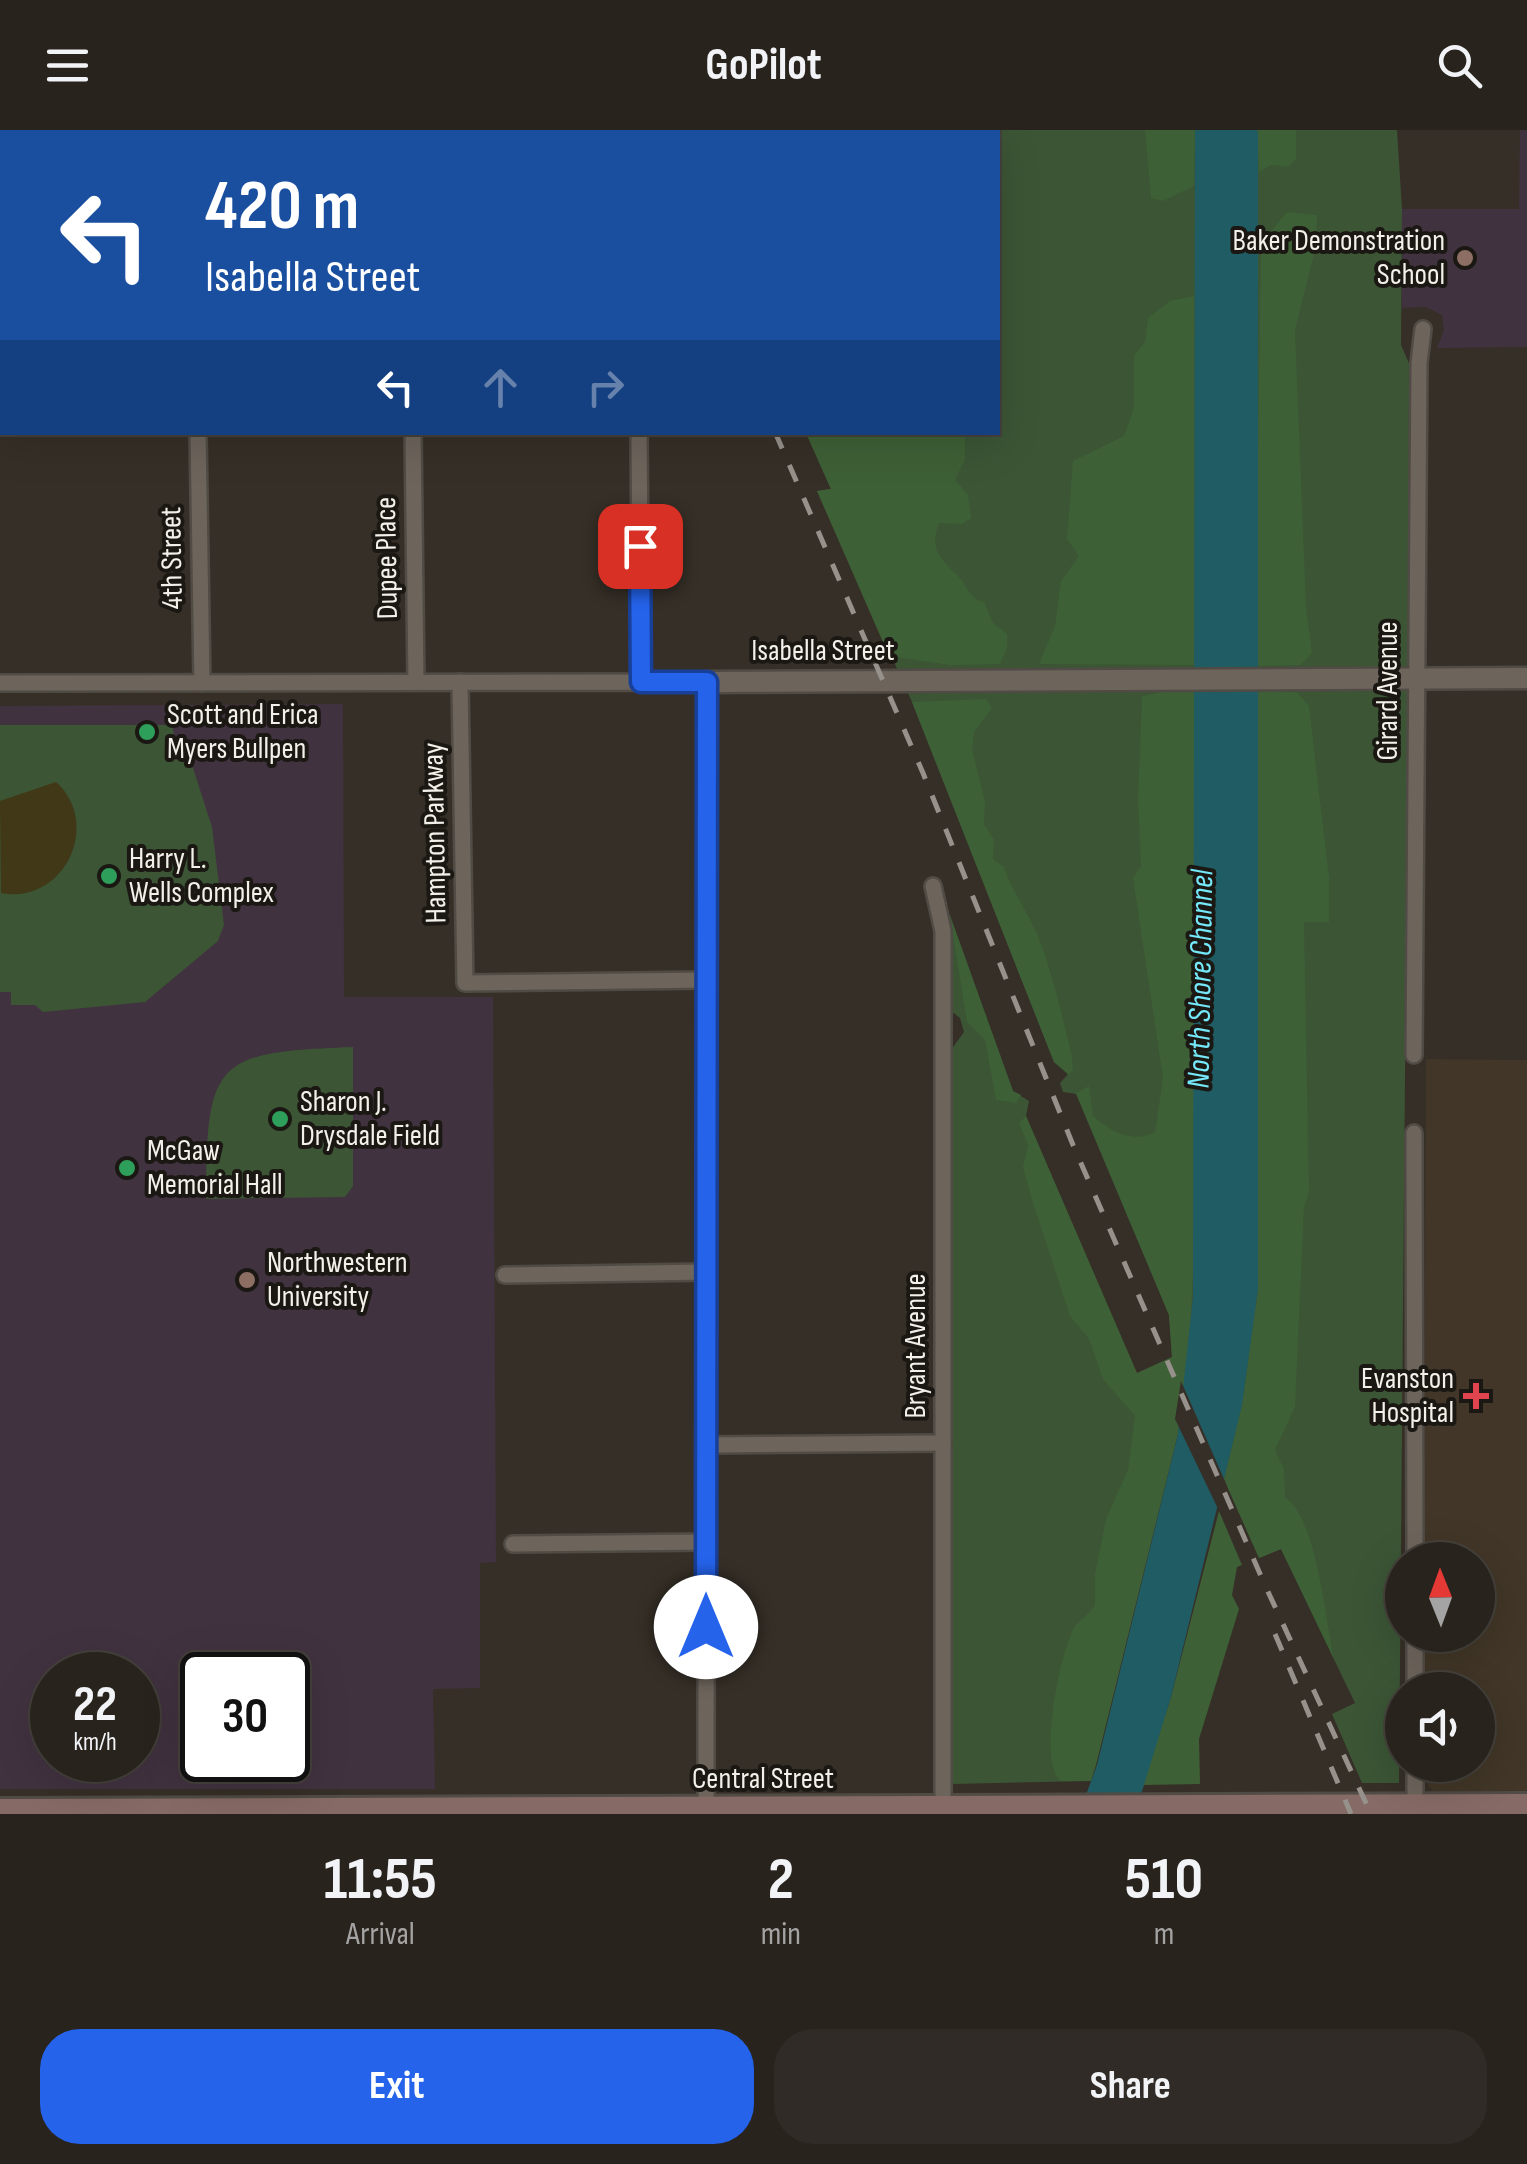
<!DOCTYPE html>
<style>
body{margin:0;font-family:"Sofia Sans Condensed",sans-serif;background:#302b26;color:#f1f3f6;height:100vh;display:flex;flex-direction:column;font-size:38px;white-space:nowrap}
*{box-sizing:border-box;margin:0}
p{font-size:32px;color:#a5a4a4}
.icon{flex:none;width:55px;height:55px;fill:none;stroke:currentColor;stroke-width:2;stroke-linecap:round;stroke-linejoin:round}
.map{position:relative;height:1684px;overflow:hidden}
.panel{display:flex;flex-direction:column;background:#28231d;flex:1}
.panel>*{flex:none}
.banner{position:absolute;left:0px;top:0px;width:1000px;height:305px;box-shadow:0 10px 40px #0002,0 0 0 2px #44403b;background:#1a4fa0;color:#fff;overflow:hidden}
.needle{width:65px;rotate:359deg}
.controls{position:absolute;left:1385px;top:1412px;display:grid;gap:20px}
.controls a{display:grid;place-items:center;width:110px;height:110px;border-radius:50%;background:#28231d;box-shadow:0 10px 40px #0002,0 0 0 2px #44403b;font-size:50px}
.speed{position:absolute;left:30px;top:1522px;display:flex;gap:20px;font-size:50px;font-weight:700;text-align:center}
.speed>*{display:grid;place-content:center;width:130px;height:130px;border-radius:50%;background:#28231d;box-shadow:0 10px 40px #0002,0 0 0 2px #44403b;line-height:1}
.speed small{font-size:25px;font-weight:400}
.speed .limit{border:5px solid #111;border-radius:15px;background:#fff;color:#111}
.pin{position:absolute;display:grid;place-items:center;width:85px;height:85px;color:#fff;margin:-42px;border-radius:20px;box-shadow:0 5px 15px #0006}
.me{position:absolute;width:110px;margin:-55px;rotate:0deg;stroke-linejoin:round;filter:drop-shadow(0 0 8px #0008)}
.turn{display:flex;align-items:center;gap:35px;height:210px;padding:0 40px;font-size:45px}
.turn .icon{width:130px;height:130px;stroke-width:2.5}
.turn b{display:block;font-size:70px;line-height:85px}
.lanes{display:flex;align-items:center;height:95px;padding:0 40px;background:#0003;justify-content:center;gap:50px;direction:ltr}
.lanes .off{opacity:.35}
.eta{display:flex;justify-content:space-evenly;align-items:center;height:170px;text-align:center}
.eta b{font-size:60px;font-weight:700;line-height:70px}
.cta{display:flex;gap:20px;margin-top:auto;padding:20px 40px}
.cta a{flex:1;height:115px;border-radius:40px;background:#2563eb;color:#fff;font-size:40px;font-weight:700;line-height:115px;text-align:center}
.cta a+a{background:#302b26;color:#f1f3f6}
header{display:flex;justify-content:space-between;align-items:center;height:130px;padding:0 40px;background:#28231d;font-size:45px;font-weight:700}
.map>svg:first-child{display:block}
.education{fill:#41323f;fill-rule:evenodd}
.medical{fill:#413627}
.green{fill:#3b5535}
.forest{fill:#3e6036}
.sand{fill:#403817}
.water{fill:#205c64}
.pier{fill:#362f27}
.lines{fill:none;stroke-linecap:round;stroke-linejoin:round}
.minor-casing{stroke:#504b44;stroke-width:20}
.tertiary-casing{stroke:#504b44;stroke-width:25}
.secondary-casing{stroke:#504b44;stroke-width:28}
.minor{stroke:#6d655c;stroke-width:15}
.tertiary{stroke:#6d655c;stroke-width:20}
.secondary{stroke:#866a65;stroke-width:22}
.rail{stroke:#96918a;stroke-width:5;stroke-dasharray:18 18;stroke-linecap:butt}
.route-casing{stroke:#184099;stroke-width:25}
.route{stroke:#2563eb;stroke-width:18}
.education-dot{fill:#8d6e63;stroke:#1b1814;stroke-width:4}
.leisure-dot{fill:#2e9e5b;stroke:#1b1814;stroke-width:4}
.health-dot{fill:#e0444e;stroke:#1b1814;stroke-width:4}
.labels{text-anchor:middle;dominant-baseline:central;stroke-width:8;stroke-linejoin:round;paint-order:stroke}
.poi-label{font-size:30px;fill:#f3efe9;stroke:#1b1814;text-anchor:start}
.street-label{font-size:30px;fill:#f3efe9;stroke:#1b1814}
.water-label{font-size:32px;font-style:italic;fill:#75e8f9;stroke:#1b1814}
</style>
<header><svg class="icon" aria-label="menu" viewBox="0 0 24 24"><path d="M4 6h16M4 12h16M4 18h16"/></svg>GoPilot<svg class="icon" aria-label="search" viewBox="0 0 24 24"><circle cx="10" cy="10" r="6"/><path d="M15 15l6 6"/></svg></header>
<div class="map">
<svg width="1527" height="1684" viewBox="0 0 1527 1684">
<rect width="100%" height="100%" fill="#362f27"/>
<g class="education">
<path d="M 1520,0 L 1527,0 L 1527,217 L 1437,218 L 1444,200 L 1442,185 L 1426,177 L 1402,178 L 1402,79 L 1519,79 Z"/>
<path d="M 343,574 L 344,867 L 493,867 L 496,1432 L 480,1433 L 480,1558 L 433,1559 L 435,1659 L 0,1659 L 0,576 ZM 52,1545 L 138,1545 L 138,1630 L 52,1630 ZM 202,1545 L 288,1545 L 288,1630 L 202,1630 Z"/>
</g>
<path class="medical" d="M 1426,929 L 1527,930 L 1527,1661 L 1432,1661 L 1426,1652 L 1426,1635 L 1478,1635 L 1478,1560 L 1425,1560 L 1425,1505 L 1478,1505 L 1478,1430 L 1424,1430 Z"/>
<g class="green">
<path d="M 968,0 L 1397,0 L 1402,79 L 1401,215 L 1411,238 L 1399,1653 L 1362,1653 L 1332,1584 L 1355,1573 L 1281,1419 L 1259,1428 L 1185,1262 L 1091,1651 L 952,1654 L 951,920 L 964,902 L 960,888 L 951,881 L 950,785 L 1013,961 L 1029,971 L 1026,986 L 1137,1244 L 1172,1227 L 1169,1185 L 1076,964 L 1063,962 L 1060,953 L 1068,944 L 1054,932 L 912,572 L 817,361 L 831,359 L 806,303 L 998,302 L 998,2 Z"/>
<path d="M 0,595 L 172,595 L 175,609 L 183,607 L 212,697 L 224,795 L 218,811 L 145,872 L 43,882 L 35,875 L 11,875 L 11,862 L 0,862 Z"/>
<path d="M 353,917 L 353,1056 L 345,1067 L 206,1069 C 206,930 216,922 353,917 Z"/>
</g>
<g class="forest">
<path d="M 1145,0 L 1195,0 L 1194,56 L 1163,71 L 1151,68 Z"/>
<path d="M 1257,0 L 1296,0 L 1296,29 L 1288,37 L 1271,35 L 1259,42 Z"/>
<path d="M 1287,82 L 1317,85 L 1316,116 L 1295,200 L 1306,476 L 1312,523 L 1301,535 L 1255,536 L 1261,113 Z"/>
<path d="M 1194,166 L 1194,535 L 1039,534 L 1055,496 L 1061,451 L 1079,426 L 1067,409 L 1073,331 L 1124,306 L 1134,278 L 1134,226 L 1145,212 L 1148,188 L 1170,171 Z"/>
<path d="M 806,303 L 965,303 L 965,329 L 955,350 L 968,365 L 971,388 L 962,394 L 939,393 C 930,417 938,427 955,443 C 968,454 966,467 984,472 L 993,493 L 1007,504 L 1007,518 L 1000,534 L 950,535 L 889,526 L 817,361 L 831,359 Z"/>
<path d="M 1162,562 L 1194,562 C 1195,691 1196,820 1196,949 C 1196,1068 1196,1186 1178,1304 L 1096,1635 L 1091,1651 L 1061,1651 C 1037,1635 1060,1522 1074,1498 C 1080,1488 1089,1486 1095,1475 L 1095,1444 L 1106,1389 L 1128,1340 L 1135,1286 L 1103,1249 L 1089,1209 L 1070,1186 L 1033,1073 L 1023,1037 L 1028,1015 L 1019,993 L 1026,986 L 1137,1243 L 1172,1227 L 1169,1185 L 1076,963 L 1089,956 L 1093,986 C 1110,1001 1133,1014 1155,1002 L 1163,948 L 1133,748 L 1141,736 L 1138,670 L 1142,566 Z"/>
<path d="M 1257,562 L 1297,562 L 1309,576 L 1329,748 L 1329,792 L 1304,792 L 1309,1063 L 1304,1077 L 1295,1277 L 1275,1320 L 1284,1339 L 1285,1368 C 1316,1384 1326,1494 1334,1529 L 1281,1419 L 1259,1428 L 1224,1349 L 1242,1275 L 1258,1159 Z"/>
<path d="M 986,569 L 992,578 L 974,602 L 972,619 L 985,672 L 984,694 L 994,710 L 993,729 L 1004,737 C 1012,761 1026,779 1037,804 C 1051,837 1063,890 1072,926 L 1073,939 L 1069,945 L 1054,932 L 912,572 Z"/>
<path d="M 950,786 L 1013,961 L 1021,965 L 1016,973 L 996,970 L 985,910 L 967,892 Z"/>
<path d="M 1219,1381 L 1242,1435 L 1237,1437 L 1232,1465 L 1239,1479 L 1199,1609 L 1200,1654 L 1142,1655 L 1171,1567 Z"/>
</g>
<path class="sand" d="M 56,652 C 103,695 63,775 1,763 L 0,671 Z"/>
<path class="water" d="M 1195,0 L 1257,0 L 1258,4 L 1258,1159 L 1242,1275 L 1171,1567 L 1135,1684 L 1079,1684 L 1097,1635 L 1178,1304 L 1193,1167 Z"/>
<path class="pier" d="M 1181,1251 L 1227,1356 L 1221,1385 L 1175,1289 Z"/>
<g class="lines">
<g class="minor-casing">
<g id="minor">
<path d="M 195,0 L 195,2"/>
<path d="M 410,0 L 410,2"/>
<path d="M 583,0 L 584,2"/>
<path d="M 856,2 L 856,0"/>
<path d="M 0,248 L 2,248"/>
<path d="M 198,302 L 202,553"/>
<path d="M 413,302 L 416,552"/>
<path d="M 639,302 L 641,552"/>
<path d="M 460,552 L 465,853 L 707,850"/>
<path d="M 0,553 L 707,552 L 706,1684"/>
<path d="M 933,756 L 943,801 L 943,1678"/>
<path d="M 1414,925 L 1419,233 L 1423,199"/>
<path d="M 1414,1003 L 1415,1430"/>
<path d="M 505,1145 L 707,1142"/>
<path d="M 707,1315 L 943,1313"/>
<path d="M 513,1414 L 707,1412"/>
<path d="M 1415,1505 L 1415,1560"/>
<path d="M 1415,1676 L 1415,1635"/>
</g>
</g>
<g class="tertiary-casing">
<path id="tertiary" d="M 707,552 L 1527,548"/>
</g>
<g class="secondary-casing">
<path id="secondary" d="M 0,1680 L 1527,1675"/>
</g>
<use href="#minor" class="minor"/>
<use href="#tertiary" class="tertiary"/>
<use href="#secondary" class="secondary"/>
<g class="rail">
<path d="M 633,0 L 634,2"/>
<path d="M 775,302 L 923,643 L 1073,1015 L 1264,1453 L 1371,1684"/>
<path d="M 1275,1504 L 1351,1684"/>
</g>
</g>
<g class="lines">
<g class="route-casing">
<path id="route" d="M 640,416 L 641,552 L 707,552 L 706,1497"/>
</g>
<use href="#route" class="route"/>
</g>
<g class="education-dot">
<circle cx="1465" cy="128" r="10"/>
<circle cx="247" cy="1150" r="10"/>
</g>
<g class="leisure-dot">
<circle cx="147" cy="602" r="10"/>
<circle cx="109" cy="746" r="10"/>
<circle cx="280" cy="989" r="10"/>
<circle cx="127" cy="1038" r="10"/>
</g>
<path class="health-dot" d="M1471 1251h10v10h10v10h-10v10h-10v-10h-10v-10h10z"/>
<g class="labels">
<g class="poi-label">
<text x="1445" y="111" text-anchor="end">Baker Demonstration<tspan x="1445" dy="34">School</tspan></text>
<text x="167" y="585">Scott and Erica<tspan x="167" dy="34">Myers Bullpen</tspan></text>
<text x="129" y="729">Harry L.<tspan x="129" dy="34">Wells Complex</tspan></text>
<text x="300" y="972">Sharon J.<tspan x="300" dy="34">Drysdale Field</tspan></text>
<text x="147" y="1021">McGaw<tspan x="147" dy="34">Memorial Hall</tspan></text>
<text x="267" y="1133">Northwestern<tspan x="267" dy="34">University</tspan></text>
<text x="1454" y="1249" text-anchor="end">Evanston<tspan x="1454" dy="34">Hospital</tspan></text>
</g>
<g class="street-label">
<text transform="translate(172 428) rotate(-91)">4th Street</text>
<text transform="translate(387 428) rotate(-91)">Dupee Place</text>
<text x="823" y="521">Isabella Street</text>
<text transform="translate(1388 561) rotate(-90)">Girard Avenue</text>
<text transform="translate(435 703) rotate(-91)">Hampton Parkway</text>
<text transform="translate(916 1216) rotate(-90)">Bryant Avenue</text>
<text x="763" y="1649">Central Street</text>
</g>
<g class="water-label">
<text transform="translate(1201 849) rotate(-89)">North Shore Channel</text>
</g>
</g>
</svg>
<div class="controls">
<a><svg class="needle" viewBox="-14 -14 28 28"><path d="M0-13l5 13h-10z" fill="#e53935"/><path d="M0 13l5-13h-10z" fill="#a5a4a4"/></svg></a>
<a><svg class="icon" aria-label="sound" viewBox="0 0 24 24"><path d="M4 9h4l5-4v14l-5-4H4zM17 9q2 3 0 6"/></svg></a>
</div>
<div class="speed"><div>22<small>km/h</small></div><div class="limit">30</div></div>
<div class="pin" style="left:640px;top:416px;background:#d93025"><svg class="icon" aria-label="arrive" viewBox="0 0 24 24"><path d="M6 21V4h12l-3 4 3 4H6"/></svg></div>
<svg class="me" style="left:706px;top:1497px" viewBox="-20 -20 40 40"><circle r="19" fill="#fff"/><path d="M0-13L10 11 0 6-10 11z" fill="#2563eb"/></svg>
<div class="banner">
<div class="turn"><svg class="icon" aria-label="left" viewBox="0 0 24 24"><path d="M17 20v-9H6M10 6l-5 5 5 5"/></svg><div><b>420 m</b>Isabella Street</div></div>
<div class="lanes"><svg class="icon" aria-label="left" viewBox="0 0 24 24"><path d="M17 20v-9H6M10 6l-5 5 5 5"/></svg><svg class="icon off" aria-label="ahead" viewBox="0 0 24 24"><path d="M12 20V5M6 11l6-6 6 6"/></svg><svg class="icon off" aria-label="right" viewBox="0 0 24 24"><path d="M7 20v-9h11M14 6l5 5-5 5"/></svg></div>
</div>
</div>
<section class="panel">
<div class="eta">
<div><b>11:55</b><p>Arrival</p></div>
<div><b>2</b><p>min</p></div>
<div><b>510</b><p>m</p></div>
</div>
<div class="cta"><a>Exit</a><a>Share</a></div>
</section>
